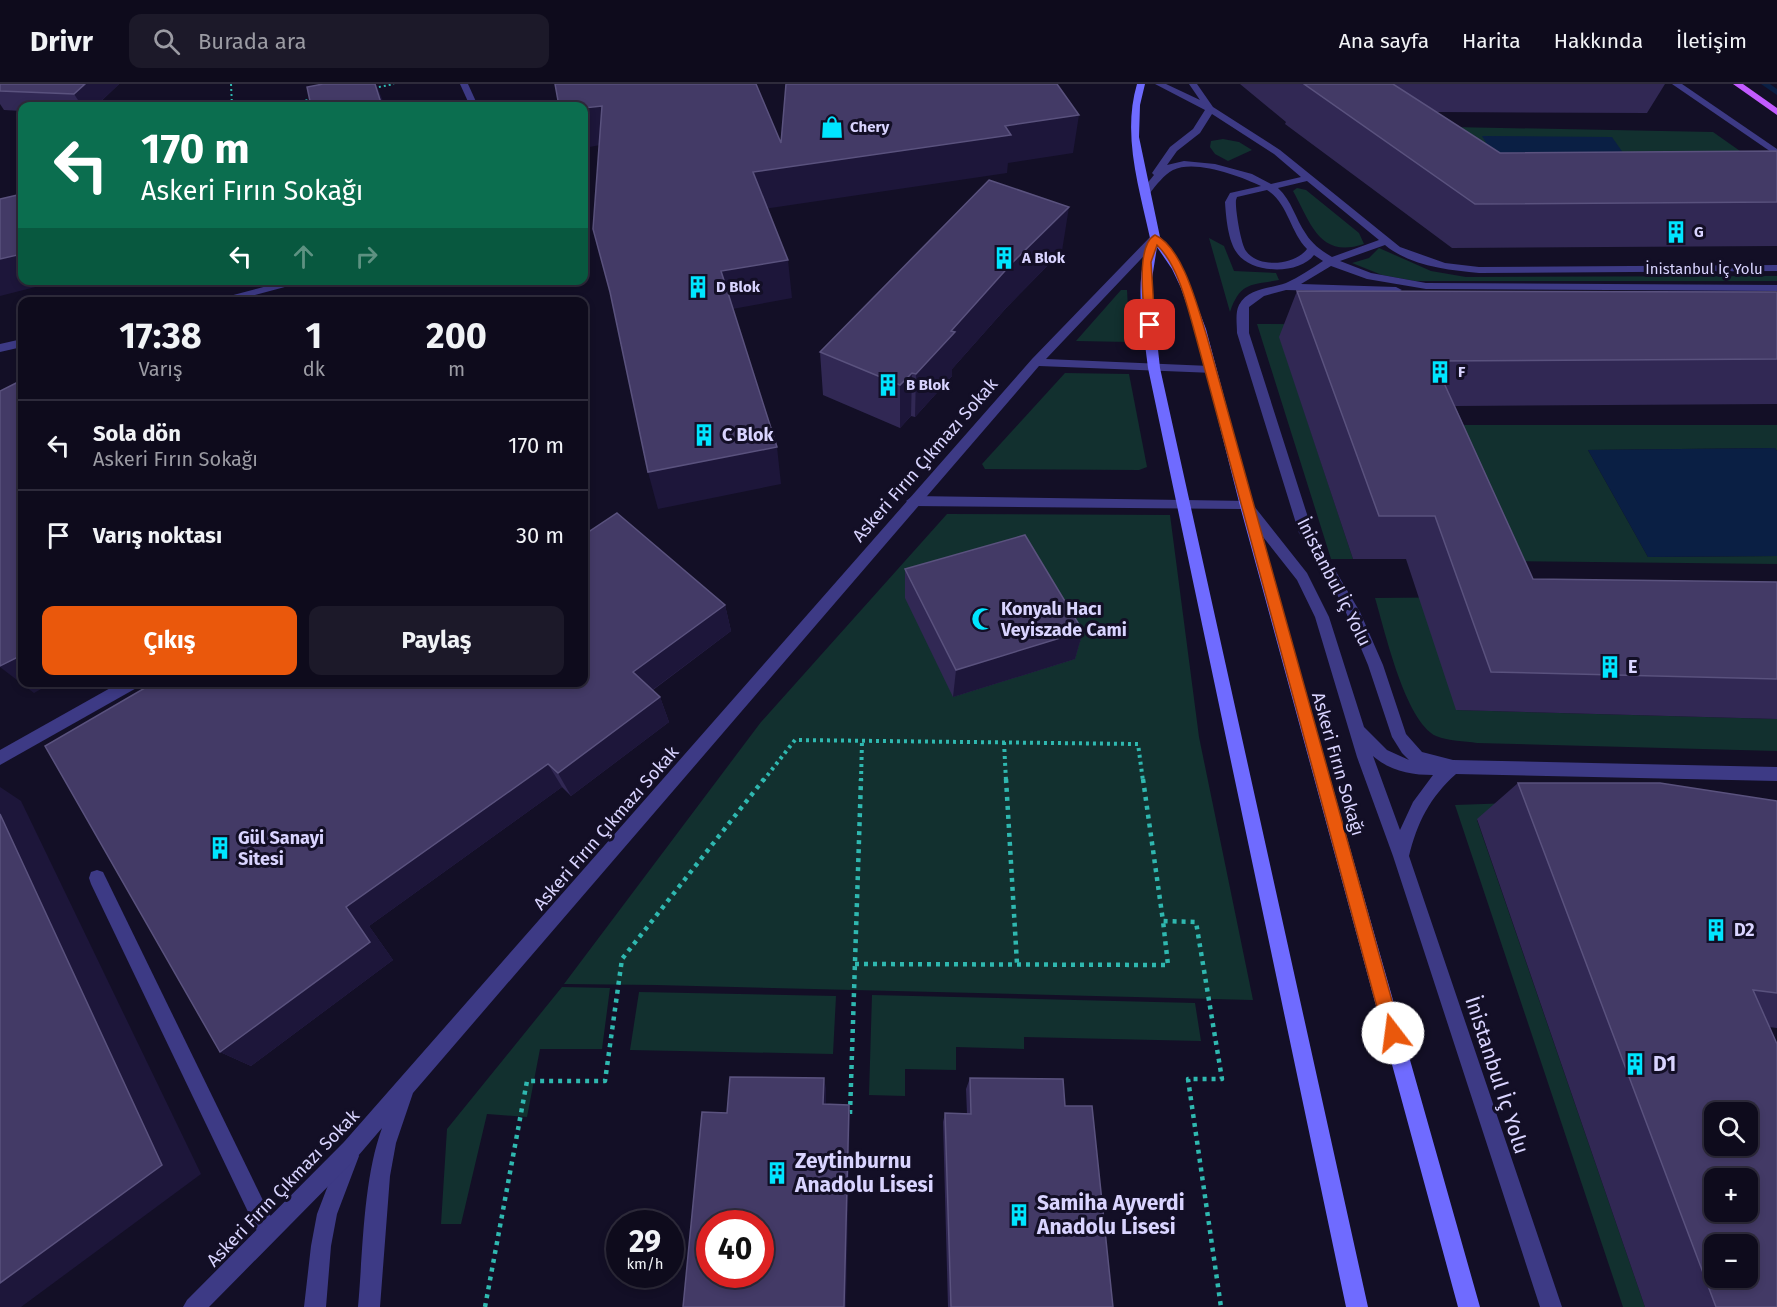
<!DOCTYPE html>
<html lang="tr">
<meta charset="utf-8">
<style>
body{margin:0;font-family:"Fira Sans",sans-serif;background:#1c1929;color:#f1f3f6;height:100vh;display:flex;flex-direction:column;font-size:22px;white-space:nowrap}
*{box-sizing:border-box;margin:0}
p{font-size:20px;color:#9b9ba3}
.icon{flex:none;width:33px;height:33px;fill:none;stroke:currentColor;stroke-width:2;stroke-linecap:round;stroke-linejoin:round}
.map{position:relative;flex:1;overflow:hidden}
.details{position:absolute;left:18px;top:213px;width:570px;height:390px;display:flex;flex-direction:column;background:#0e0b1c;border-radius:12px;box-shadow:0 3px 9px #0003,0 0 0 2px #2e2b3b}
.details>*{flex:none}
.banner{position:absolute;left:18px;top:18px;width:570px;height:183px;border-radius:12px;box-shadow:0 3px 9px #0003,0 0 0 2px #2e2b3b;background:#0b6e4f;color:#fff;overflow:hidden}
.tools{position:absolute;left:1704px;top:1018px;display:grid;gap:12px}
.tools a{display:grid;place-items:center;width:54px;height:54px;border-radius:12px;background:#0e0b1c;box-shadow:0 3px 9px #0003,0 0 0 2px #2e2b3b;font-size:30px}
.speed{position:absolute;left:606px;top:1126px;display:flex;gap:12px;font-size:30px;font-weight:700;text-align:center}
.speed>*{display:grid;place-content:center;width:78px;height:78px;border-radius:50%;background:#0e0b1c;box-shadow:0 3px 9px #0003,0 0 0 2px #2e2b3b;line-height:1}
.speed small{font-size:15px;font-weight:400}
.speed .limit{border:9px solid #d22;background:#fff;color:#111}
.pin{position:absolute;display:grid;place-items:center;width:51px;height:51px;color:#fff;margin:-26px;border-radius:12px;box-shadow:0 3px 9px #0006}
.me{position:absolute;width:66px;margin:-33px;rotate:345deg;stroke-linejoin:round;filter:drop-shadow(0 0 4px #0008)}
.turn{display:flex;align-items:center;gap:21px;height:126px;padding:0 24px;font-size:27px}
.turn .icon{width:78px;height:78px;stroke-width:2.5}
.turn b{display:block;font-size:42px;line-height:51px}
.lanes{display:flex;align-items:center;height:57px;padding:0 24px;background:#0003;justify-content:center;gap:30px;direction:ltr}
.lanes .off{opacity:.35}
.eta{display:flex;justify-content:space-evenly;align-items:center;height:102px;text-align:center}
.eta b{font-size:36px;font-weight:700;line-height:42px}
.action{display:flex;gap:12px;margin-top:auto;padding:12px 24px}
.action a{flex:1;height:69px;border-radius:12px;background:#ea580c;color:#fff;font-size:24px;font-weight:700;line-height:69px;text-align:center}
.action a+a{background:#1c1929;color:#f1f3f6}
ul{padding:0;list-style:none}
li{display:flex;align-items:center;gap:18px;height:90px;padding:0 24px;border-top:2px solid #2e2b3b}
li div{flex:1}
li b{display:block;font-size:22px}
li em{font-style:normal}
header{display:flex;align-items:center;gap:36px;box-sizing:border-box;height:84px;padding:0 30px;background:#0e0b1c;border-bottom:2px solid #2e2b3b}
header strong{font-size:28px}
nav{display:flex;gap:33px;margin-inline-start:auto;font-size:21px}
.search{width:420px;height:54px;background:#1c1929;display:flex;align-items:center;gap:15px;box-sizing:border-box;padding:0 21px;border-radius:12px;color:#9b9ba3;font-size:22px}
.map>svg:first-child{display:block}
.green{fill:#12302f}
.water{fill:#0a1f44}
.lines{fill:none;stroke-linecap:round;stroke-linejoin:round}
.stream{fill:#0a1f44;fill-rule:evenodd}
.path-far2{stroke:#2fb8b0;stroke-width:2;stroke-dasharray:2 3;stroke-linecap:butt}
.path-far1{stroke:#2fb8b0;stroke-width:4;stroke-dasharray:3 4;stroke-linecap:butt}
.path{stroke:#2fb8b0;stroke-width:4.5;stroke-dasharray:4 5;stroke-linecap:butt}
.lane{fill:#3d3a85;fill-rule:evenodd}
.street{fill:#3d3a85;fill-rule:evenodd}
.secondary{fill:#6f6bff;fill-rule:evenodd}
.primary{fill:#c25bff;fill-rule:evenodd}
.wall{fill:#312854}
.shaded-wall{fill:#1d163a}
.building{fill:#433a66;stroke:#5a527e;stroke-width:1.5;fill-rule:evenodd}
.route{fill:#ea580c;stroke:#983908;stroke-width:1.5}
.labels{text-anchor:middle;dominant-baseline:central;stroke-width:6;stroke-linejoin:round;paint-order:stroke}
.far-poi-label{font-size:15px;font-weight:bold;fill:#d9d4ff;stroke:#130f26;text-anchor:start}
.far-street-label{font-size:15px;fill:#d9d4ff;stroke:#130f26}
.poi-label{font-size:18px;font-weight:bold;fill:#d9d4ff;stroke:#130f26;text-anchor:start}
.street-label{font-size:18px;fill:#d9d4ff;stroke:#130f26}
.near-poi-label{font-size:21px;font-weight:bold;fill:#d9d4ff;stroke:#130f26;text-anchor:start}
.near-street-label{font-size:21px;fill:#d9d4ff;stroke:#130f26}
</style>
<header>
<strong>Drivr</strong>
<div class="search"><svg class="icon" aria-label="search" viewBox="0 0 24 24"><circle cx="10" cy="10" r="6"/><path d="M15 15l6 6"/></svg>Burada ara</div>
<nav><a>Ana sayfa</a><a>Harita</a><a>Hakkında</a><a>İletişim</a></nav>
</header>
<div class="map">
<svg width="1777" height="1223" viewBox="0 0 1777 1223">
<rect width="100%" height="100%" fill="#130f26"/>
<g class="green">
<path d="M 1401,42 L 1713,48 L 1777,93 L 1490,102 Z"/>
<path d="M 1223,55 L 1239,58 L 1252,66 L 1228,77 L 1215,70 L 1210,63 L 1211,57 Z"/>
<path d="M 1297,104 L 1306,106 L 1359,149 L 1364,160 C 1319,175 1311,139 1293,107 Z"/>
<path d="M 1209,154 L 1224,162 L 1234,187 L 1276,189 L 1279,196 C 1251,201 1240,198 1230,228 Z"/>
<path d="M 1379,164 L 1431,187 L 1466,193 L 1777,192 L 1777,197 L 1415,197 L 1382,191 L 1352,179 L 1369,174 Z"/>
<path d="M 1121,206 L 1127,206 L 1130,258 L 1076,257 Z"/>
<path d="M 1257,240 L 1777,242 L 1777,254 L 1280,254 L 1353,475 L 1331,475 Z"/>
<path d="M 1065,289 L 1129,290 L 1147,383 L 1139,386 L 985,385 L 982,380 Z"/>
<path d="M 1450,341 L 1777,341 L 1777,367 L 1775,364 L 1588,366 L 1648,473 L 1777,472 L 1777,480 L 1509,477 Z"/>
<path d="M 947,430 L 1170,431 L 1199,653 L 1253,916 L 656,901 L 564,900 L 761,638 Z"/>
<path d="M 1487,513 L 1457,626 L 1777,635 L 1777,667 L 1477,659 C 1464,657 1449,657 1436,652 C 1405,637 1385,547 1375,514 Z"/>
<path d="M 1601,716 L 1477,736 L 1645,1223 L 1623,1223 L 1455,721 Z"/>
<path d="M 562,903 L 610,904 L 602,965 L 540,965 L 527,1033 L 487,1030 L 461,1140 L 441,1140 L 447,1045 Z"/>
<path d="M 639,908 L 836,912 L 833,970 L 630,966 Z"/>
<path d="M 872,911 L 1195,919 L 1201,957 L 1024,953 L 1024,965 L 956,963 L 956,986 L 905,985 L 905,1012 L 869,1011 Z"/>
</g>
<g class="water">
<path d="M 1482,52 L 1612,53 L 1635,86 L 1501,84 Z"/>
<path d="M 1775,364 L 1777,367 L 1777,472 L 1648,473 L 1588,366 Z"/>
</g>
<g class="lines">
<path class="stream" d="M 1761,0 L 1770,0 L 1777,5 L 1777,11 Z"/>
<g class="path-far2">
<path d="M 231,0 L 232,22"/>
<path d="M 374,4 L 394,0"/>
<path d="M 276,22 L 314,15"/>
</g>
<g class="path-far1">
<path d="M 1004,658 L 1006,697"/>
<path d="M 763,697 L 795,656 L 1138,660 L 1143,697"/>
<path d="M 861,697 L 862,657"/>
</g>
<g class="path">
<path d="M 1006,695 L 1017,880"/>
<path d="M 1143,695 L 1163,837 L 1196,838 L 1222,995 L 1188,995 L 1221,1223"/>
<path d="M 855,880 L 1168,881 L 1163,837"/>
<path d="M 850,1030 L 861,695"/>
<path d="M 485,1223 L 527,997 L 605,997 L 622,875 L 764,695"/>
</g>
<g class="lane">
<path d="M 1155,0 L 1166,0 L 1200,16 L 1189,0 L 1197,0 L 1213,23 L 1280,66 L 1400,163 L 1445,179 L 1479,183 L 1777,181 L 1777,187 L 1479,189 C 1448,186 1410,182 1385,161 L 1340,177 L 1371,189 L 1426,199 L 1777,201 L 1777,207 L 1426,205 L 1367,195 L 1331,182 L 1301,200 L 1396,203 L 1402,206 L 1396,209 L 1286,206 L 1264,212 L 1249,223 L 1249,249 L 1313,449 L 1360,528 L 1383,581 L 1406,650 L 1422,668 L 1453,676 L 1777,683 L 1777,697 L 1456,690 C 1430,713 1417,739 1409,772 L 1562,1223 L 1540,1223 L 1393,772 L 1357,673 L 1315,533 L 1297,496 L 1241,425 L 913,422 L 906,417 L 913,412 L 1250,417 L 1307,489 L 1329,533 L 1364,643 L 1387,666 L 1409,676 L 1402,669 L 1392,653 L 1368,581 L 1342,519 L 1299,449 L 1237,249 C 1237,241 1235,228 1239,221 C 1248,204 1270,205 1286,199 C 1299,193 1311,185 1323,177 L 1314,171 C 1299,191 1251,190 1237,169 C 1228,157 1226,133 1225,118 L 1230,109 L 1261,102 C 1240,92 1195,75 1173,86 C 1164,91 1156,101 1150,109 L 1142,109 L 1141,107 L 1154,91 L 1152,89 L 1170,63 L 1193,45 L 1205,26 ZM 1212,30 L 1274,70 L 1301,93 L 1271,100 L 1252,90 L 1215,80 L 1184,77 L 1167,81 L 1177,67 L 1200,49 ZM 1307,97 L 1379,156 L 1332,173 C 1322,167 1312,160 1306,150 C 1295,134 1292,117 1278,104 ZM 1267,106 C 1288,119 1290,148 1307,165 C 1295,181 1259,185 1246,167 C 1241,160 1235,125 1236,116 L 1237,113 ZM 1373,672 C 1390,687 1411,691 1433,691 L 1413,718 L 1400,746 Z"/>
<path d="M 1672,0 L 1682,0 L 1777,65 L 1777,72 Z"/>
<path d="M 121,598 L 142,598 L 140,602 L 0,681 L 0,666 Z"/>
<path d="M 97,786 L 103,788 L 275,1141 L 278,1148 L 275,1155 L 268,1158 L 261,1155 L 91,800 L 89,794 L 91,788 Z"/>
<path d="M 349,1062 L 356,1065 L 359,1072 L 337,1130 L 331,1162 L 326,1223 L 304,1223 L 311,1162 L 317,1130 L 342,1065 Z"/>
</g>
<g class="street">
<path d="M 460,0 L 468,0 L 478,22 L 470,22 Z"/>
<path d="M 1155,151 L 1159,152 L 1159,156 L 1046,275 L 1210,282 L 1216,286 L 1214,289 L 1039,282 L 413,1009 L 396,1059 L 390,1092 L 380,1223 L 358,1223 C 363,1168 363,1096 382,1044 L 358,1072 L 209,1223 L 183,1223 L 187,1216 L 344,1058 L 1032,275 L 1151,152 Z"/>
<path d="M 290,196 L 311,196 L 229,218 L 207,218 Z"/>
<path d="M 22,255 L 22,263 L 0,268 L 0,260 Z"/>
</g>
<path class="secondary" d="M 1137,0 L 1145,0 L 1140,21 L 1139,53 L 1160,153 L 1183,185 L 1206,245 L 1253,422 L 1480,1223 L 1458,1223 L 1240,422 L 1195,245 L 1181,204 L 1172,185 L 1157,163 L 1151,201 L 1160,284 L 1368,1223 L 1346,1223 L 1148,284 C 1143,240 1133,197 1150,154 C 1139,103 1122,51 1137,0 Z"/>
<path class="primary" d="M 1733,0 L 1743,0 L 1777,24 L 1777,31 Z"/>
</g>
<g class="wall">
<path d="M 0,0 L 119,0 L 96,22 L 22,22 L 22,27 L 4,26 L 0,20 Z"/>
<path d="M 1240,0 L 1665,0 L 1647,29 L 1436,28 L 1500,69 L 1777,67 L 1777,162 L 1452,164 L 1285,40 L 1286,38 Z"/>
<path d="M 1062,167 L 1007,223 L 952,285 L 952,292 L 915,333 L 911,332 L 900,344 L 823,311 L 820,268 Z"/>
<path d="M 1297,207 L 1777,208 L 1777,320 L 1455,322 L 1533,495 L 1777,498 L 1777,635 L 1456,626 L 1406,475 L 1353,475 L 1279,253 Z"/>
<path d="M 905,485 L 1083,547 L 1075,575 L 953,613 L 905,514 Z"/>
<path d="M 725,521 L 731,547 L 653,606 L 660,613 L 669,638 L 571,712 L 562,703 L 369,842 L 393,876 L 251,982 L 220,968 L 584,598 Z"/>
<path d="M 1518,699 L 1777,717 L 1777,944 L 1769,943 L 1777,1223 L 1645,1223 L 1477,735 Z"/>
<path d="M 970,994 L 1065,1022 L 1113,1223 L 948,1223 L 943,1038 L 945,1029 L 967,1030 L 966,1005 Z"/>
</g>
<g class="shaded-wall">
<path d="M 85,0 L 119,0 L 96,22 L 82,22 L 74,10 Z"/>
<path d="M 375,0 L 376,0 L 385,22 L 382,22 Z"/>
<path d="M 602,22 L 611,59 L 584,64 L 584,24 Z"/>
<path d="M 1079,31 L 1073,69 L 1008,79 L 1007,89 L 757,126 L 753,88 L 1005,42 Z"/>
<path d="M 1069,123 L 1062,167 L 1007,223 L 952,285 L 952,292 L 915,333 L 916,290 L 951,247 L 1012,179 Z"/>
<path d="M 22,170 L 22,196 L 63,196 L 0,212 L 0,175 Z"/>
<path d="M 788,176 L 792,214 L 727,226 L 721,187 Z"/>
<path d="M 912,289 L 911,332 L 900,344 L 900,301 Z"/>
<path d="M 777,363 L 781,400 L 658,425 L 648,388 Z"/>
<path d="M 725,521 L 731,547 L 643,613 L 633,588 Z"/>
<path d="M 1083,547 L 1075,575 L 953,613 L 956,586 Z"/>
<path d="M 22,571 L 22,598 L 53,598 L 34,609 L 0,583 L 0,582 Z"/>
<path d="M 660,613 L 669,638 L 571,712 L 558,689 Z"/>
<path d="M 548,680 L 562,703 L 369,842 L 393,876 L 251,982 L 220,968 L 346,823 Z"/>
<path d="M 0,703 L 21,717 L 201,1090 L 21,1223 L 0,1223 Z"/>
<path d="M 824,994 L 826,1004 L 826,1030 L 823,1020 Z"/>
<path d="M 849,1021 L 850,1030 L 846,1223 L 844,1223 Z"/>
</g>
<g class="building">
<path d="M 0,0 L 85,0 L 74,10 L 0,7 Z"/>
<path d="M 323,0 L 375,0 L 382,22 L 311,22 L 307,3 Z"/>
<path d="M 555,0 L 756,0 L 781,59 L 786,0 L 1057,0 L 1079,31 L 1005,42 L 1011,51 L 753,88 L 788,176 L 721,187 L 777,363 L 648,388 L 610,208 L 593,145 L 602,22 L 584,24 L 584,22 L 559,22 Z"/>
<path d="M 1304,0 L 1393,0 L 1500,69 L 1777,67 L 1777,118 L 1475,120 Z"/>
<path d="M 989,96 L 1069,123 L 1012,179 L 951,247 L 955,248 L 916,290 L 912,289 L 900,301 L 820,268 Z"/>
<path d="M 22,110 L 22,170 L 0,175 L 0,115 Z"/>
<path d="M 1297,207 L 1777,208 L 1777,275 L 1434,277 L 1533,495 L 1777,498 L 1777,595 L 1491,588 L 1435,432 L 1379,432 Z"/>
<path d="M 22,296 L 22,571 L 0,582 L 0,307 Z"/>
<path d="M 617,429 L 725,521 L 633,588 L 660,613 L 558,689 L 548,680 L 346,823 L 370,858 L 220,968 L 45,662 L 155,598 L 584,598 L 584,451 Z"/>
<path d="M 1025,451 L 1083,547 L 956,586 L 905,485 Z"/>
<path d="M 1518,699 L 1660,699 L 1777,717 L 1777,909 L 1753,906 L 1777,960 L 1777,1223 L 1716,1223 ZM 1714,1029 L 1748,1029 L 1748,1062 L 1714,1062 ZM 1714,1095 L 1748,1095 L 1748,1128 L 1714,1128 ZM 1714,1161 L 1748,1161 L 1748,1194 L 1714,1194 Z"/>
<path d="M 0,730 L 162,1081 L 0,1199 Z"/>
<path d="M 730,993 L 824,994 L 823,1020 L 849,1021 L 844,1223 L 683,1223 L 702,1028 L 727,1029 ZM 710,1140 L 760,1140 L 760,1191 L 710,1191 Z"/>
<path d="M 970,994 L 1063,995 L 1065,1022 L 1092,1022 L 1113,1223 L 951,1223 L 945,1029 L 971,1030 Z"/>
</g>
<path class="route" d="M 1155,151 C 1183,163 1198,225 1207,253 L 1401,949 L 1398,955 L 1393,958 L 1387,955 L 1384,949 L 1196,253 C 1188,225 1179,182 1157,161 L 1151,178 L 1155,241 L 1150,244 L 1145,241 C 1144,221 1135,161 1155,151 Z"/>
<defs>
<g id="shop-bare" transform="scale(1.8)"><path d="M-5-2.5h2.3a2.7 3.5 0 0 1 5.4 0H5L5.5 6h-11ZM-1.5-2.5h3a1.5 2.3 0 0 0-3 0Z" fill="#00e5ff" stroke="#130f26" stroke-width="2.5" paint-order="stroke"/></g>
<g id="building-bare" transform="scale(1.8)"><path d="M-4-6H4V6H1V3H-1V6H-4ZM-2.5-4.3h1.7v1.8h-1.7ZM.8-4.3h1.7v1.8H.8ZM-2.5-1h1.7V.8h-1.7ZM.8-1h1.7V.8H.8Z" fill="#00e5ff" stroke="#130f26" stroke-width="2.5" paint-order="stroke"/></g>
<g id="mosque-bare" transform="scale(1.8)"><path d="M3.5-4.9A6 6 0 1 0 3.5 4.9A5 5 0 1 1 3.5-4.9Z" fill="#00e5ff" stroke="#130f26" stroke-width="2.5" paint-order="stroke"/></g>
</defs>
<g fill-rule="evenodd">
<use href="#shop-bare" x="832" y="43"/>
<use href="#building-bare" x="1676" y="148"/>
<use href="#building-bare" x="1004" y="174"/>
<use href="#building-bare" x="698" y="203"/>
<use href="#building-bare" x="1440" y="288"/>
<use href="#building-bare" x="888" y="301"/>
<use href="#building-bare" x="704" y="351"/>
<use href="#mosque-bare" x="983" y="535"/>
<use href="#building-bare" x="1610" y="583"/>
<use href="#building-bare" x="220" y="764"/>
<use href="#building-bare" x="1716" y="846"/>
<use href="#building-bare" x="1635" y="980"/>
<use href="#building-bare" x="777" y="1089"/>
<use href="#building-bare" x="1019" y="1131"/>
</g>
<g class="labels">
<g class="far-poi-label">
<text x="850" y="43">Chery</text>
<text x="1694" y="148">G</text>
<text x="1022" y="174">A Blok</text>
<text x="716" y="203">D Blok</text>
<text x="1458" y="288">F</text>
<text x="906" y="301">B Blok</text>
</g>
<g class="far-street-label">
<text x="1704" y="185">İnistanbul İç Yolu</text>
</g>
<g class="poi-label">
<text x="722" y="351">C Blok</text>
<text x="1001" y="525">Konyalı Hacı<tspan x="1001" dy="21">Veyiszade Cami</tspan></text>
<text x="1628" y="583">E</text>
<text x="238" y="754">Gül Sanayi<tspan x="238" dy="21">Sitesi</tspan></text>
<text x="1734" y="846">D2</text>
</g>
<g class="street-label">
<text transform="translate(925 376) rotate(-49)">Askeri Fırın Çıkmazı Sokak</text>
<text transform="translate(1334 498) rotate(63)">İnistanbul İç Yolu</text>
<text transform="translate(1338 680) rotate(74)">Askeri Fırın Sokağı</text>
<text transform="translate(606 744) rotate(-49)">Askeri Fırın Çıkmazı Sokak</text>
<text transform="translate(283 1104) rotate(-46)">Askeri Fırın Çıkmazı Sokak</text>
</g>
<g class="near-poi-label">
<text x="1653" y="980">D1</text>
<text x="795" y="1077">Zeytinburnu<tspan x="795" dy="24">Anadolu Lisesi</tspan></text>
<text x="1037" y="1119">Samiha Ayverdi<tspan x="1037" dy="24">Anadolu Lisesi</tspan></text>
</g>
<g class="near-street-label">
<text transform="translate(1497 991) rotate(72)">İnistanbul İç Yolu</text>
</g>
</g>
</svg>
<div class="tools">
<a><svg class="icon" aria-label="search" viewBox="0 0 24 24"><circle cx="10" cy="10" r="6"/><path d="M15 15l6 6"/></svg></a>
<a>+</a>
<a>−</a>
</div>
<div class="speed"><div>29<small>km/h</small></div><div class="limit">40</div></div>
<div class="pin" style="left:1150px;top:241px;background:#d93025"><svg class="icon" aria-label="arrive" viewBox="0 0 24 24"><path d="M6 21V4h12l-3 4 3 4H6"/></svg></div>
<svg class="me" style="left:1393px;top:949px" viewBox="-20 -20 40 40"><circle r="19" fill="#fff"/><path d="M0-13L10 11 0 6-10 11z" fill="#ea580c"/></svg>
<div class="banner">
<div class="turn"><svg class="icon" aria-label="left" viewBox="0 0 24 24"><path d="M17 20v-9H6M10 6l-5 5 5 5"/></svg><div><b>170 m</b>Askeri Fırın Sokağı</div></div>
<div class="lanes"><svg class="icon" aria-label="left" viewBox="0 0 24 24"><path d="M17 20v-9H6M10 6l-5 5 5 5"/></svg><svg class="icon off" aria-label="ahead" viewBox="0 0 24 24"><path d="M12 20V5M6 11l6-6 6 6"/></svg><svg class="icon off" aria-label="right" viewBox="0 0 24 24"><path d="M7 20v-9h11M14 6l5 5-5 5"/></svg></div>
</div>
<section class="details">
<div class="eta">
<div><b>17:38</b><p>Varış</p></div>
<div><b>1</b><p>dk</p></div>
<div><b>200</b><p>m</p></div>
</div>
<ul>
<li><svg class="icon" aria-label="left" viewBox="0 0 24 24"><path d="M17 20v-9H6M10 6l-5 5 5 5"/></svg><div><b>Sola dön</b><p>Askeri Fırın Sokağı</p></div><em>170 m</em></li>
<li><svg class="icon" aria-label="arrive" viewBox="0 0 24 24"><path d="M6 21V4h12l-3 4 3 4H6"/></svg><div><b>Varış noktası</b></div><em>30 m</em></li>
</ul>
<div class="action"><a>Çıkış</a><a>Paylaş</a></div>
</section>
</div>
